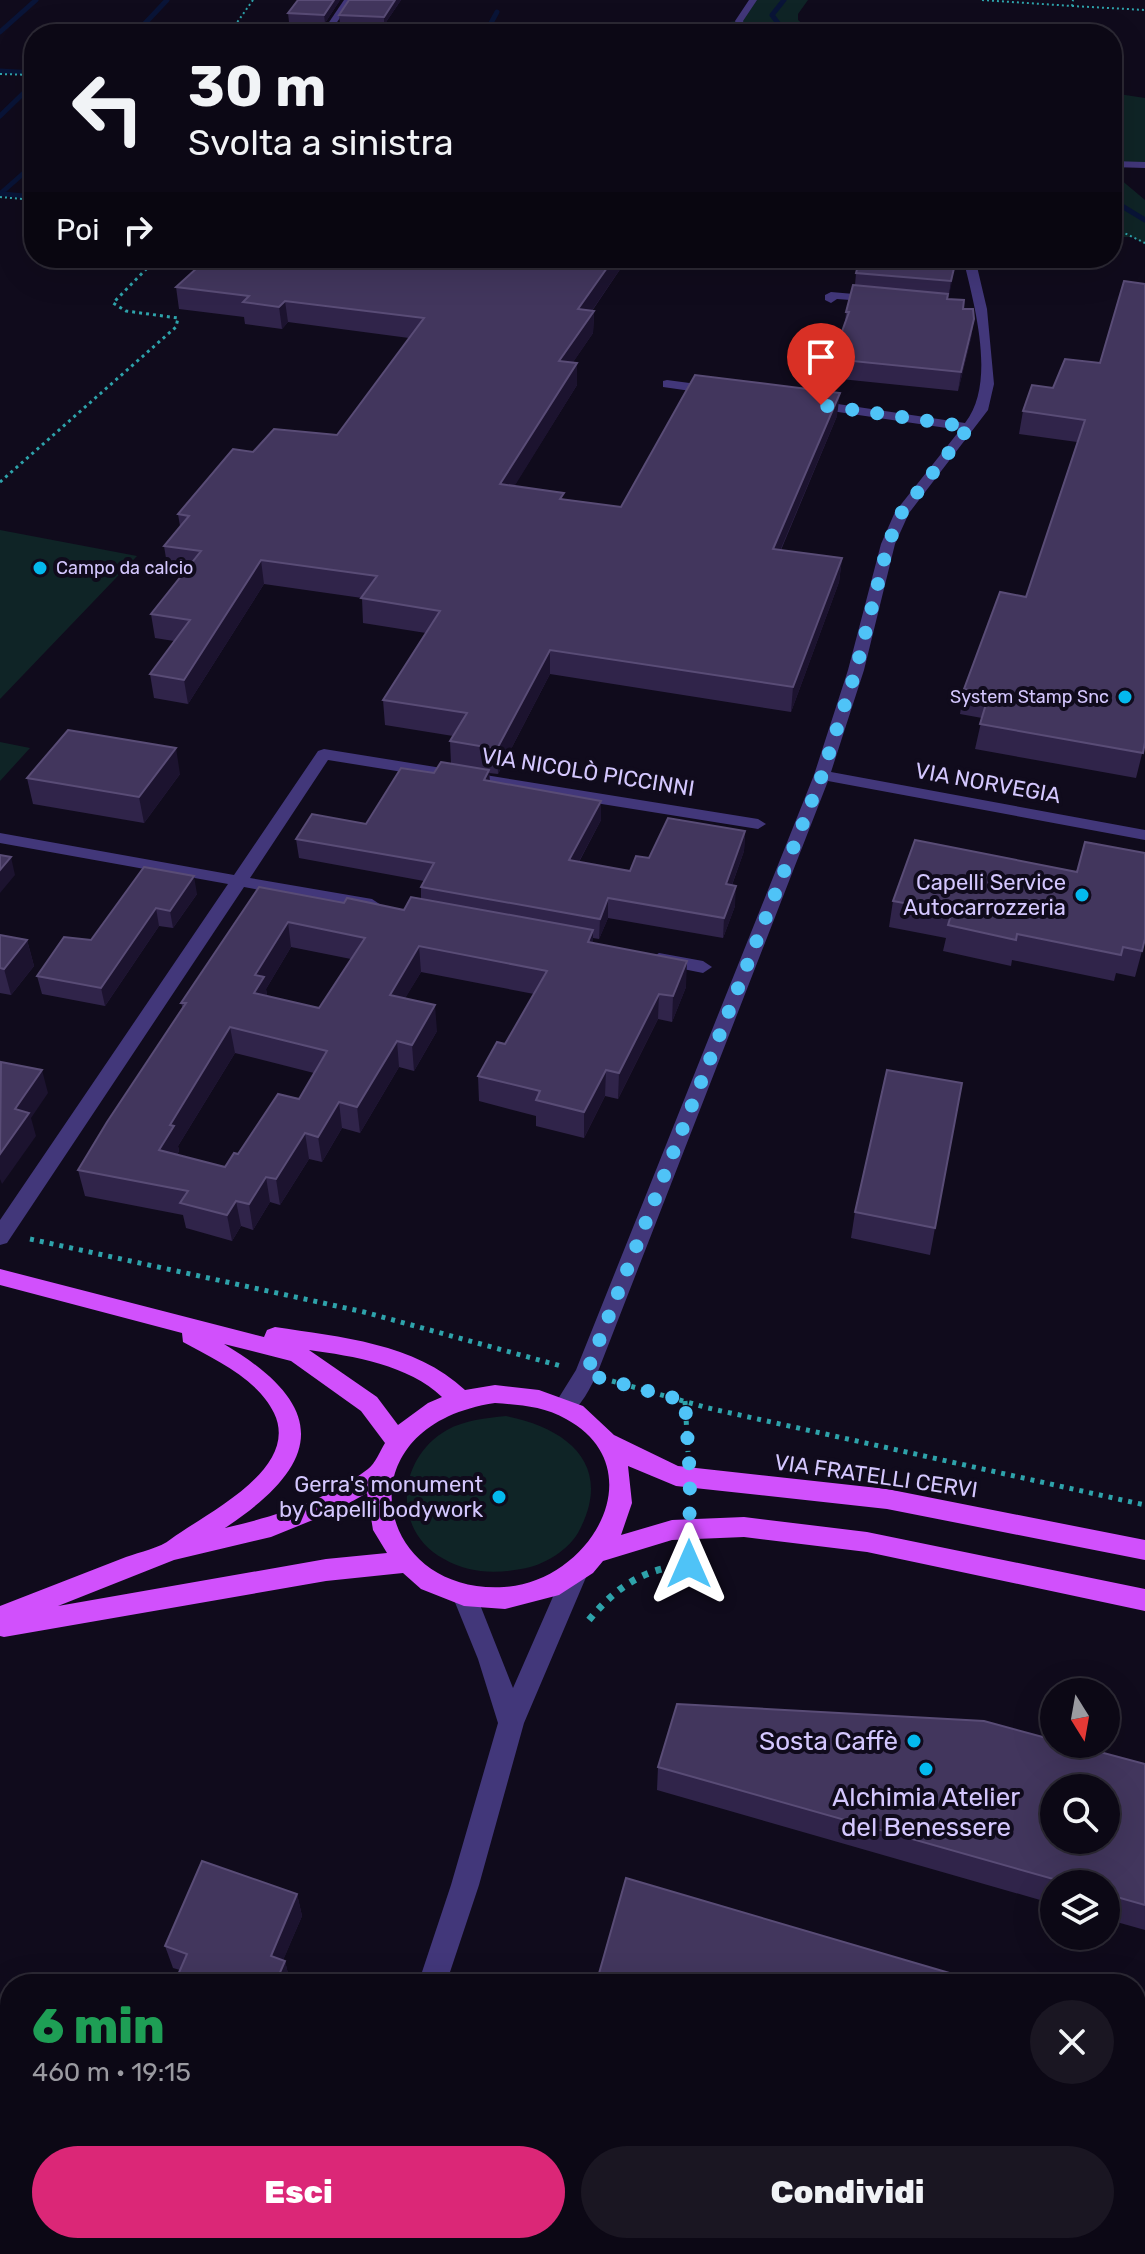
<!DOCTYPE html>
<html lang="it">
<meta charset="utf-8">
<style>
body{margin:0;font-family:Rubik,sans-serif;background:#1a1622;color:#f1f3f6;height:100vh;display:flex;flex-direction:column;font-size:30px;white-space:nowrap}
*{box-sizing:border-box;margin:0}
p{font-size:26px;color:#9a9aa0}
.icon{flex:none;width:44px;height:44px;fill:none;stroke:currentColor;stroke-width:2;stroke-linecap:round;stroke-linejoin:round}
.map{position:relative;flex:1;overflow:hidden}
.details{position:absolute;left:0px;top:1974px;width:1146px;height:280px;display:flex;flex-direction:column;background:#0c0815;border-radius:32px 32px 0 0;box-shadow:0 8px 32px #0002,0 0 0 2px #2c2934}
.details>*{flex:none}
.guide{position:absolute;left:24px;top:24px;width:1098px;height:244px;border-radius:32px;box-shadow:0 8px 32px #0002,0 0 0 2px #2c2934;background:#0c0815;color:#f1f3f6;overflow:hidden}
.needle{width:52px;rotate:169deg}
.buttons{position:absolute;left:1040px;top:1678px;display:grid;gap:16px}
.buttons a{display:grid;place-items:center;width:80px;height:80px;border-radius:50%;background:#0c0815;box-shadow:0 8px 32px #0002,0 0 0 2px #2c2934;font-size:40px}
.pin{position:absolute;display:grid;place-items:center;width:68px;height:68px;color:#fff;margin:-82px -34px;border-radius:50% 50% 50% 0;rotate:-45deg;box-shadow:0 0 8px #0007}
.pin .icon{rotate:45deg}
.me{position:absolute;width:88px;margin:-44px;rotate:0deg;stroke-linejoin:round;filter:drop-shadow(0 0 6px #0008)}
.turn{display:flex;align-items:center;gap:28px;height:168px;padding:0 32px;font-size:36px}
.turn .icon{width:104px;height:104px;stroke-width:2.5}
.turn b{display:block;font-size:56px;line-height:68px}
.then{display:flex;align-items:center;height:76px;padding:0 32px;background:#0003;gap:16px;font-size:30px}
.round{display:grid;place-items:center;flex:none;width:84px;height:84px;border-radius:42px;background:#1a1622}
.headline{display:flex;align-items:center;justify-content:space-between;height:136px;padding:0 32px}
h1{font-size:48px;font-weight:800;line-height:60px;color:#1e9e55}
.primary-button{display:flex;gap:16px;margin-top:auto;padding:16px 32px}
.primary-button a{flex:1;height:92px;border-radius:48px;background:#db2777;color:#fff;font-size:32px;font-weight:800;line-height:92px;text-align:center}
.primary-button a+a{background:#1a1622;color:#f1f3f6}
.map>svg:first-child{display:block}
.green{fill:#0f2426}
.lines{fill:none;stroke-linecap:round;stroke-linejoin:round}
.stream{stroke:#091437;stroke-width:5}
.path-far3{stroke:#2ea3ab;stroke-width:2;stroke-dasharray:2 3;stroke-linecap:butt}
.path-far2{stroke:#2ea3ab;stroke-width:3;stroke-dasharray:3 4;stroke-linecap:butt}
.path-far1{stroke:#2ea3ab;stroke-width:5;stroke-dasharray:4 6;stroke-linecap:butt}
.path{stroke:#2ea3ab;stroke-width:7;stroke-dasharray:6 8;stroke-linecap:butt}
.minor{fill:#42377a;fill-rule:evenodd}
.major{fill:#d150fc;fill-rule:evenodd}
.wall{fill:#30244a;fill-rule:evenodd}
.shaded-wall{fill:#1c132f}
.building{fill:#42365d;stroke:#594c76;stroke-width:2;fill-rule:evenodd}
.route{stroke:#4fc3f7;stroke-width:14;stroke-dasharray:0 25.2}
.poi-dot{fill:#04b9ee;stroke:#100b1c;stroke-width:3}
.labels{text-anchor:middle;dominant-baseline:central;stroke-width:8;stroke-linejoin:round;paint-order:stroke}
.far-poi-label{font-size:18px;fill:#d4c7fe;stroke:#100b1c;text-anchor:start}
.street-label{font-size:22px;fill:#d4c7fe;stroke:#100b1c}
.poi-label{font-size:22px;fill:#d4c7fe;stroke:#100b1c;text-anchor:end}
.near-poi-label{font-size:26px;fill:#d4c7fe;stroke:#100b1c;text-anchor:end}
</style>
<div class="map">
<svg width="1145" height="2254" viewBox="0 0 1145 2254">
<rect width="100%" height="100%" fill="#100b1c"/>
<g class="green">
<path d="M 753,0 L 808,0 L 798,14 L 798,20 L 814,34 L 728,34 L 729,22 L 739,21 Z"/>
<path d="M 1112,93 L 1145,98 L 1145,165 L 1126,164 L 1120,179 L 1145,200 L 1145,244 L 1132,237 L 1112,237 Z"/>
<path d="M 0,530 L 137,556 L 0,699 Z"/>
<path d="M 0,742 L 30,748 L 0,781 Z"/>
<path d="M 506,1416 C 567,1428 613,1464 580,1529 C 570,1550 543,1566 521,1569 C 494,1574 468,1573 444,1559 C 391,1531 397,1458 447,1430 C 465,1420 486,1418 506,1416 Z"/>
</g>
<g class="lines">
<g class="stream">
<path d="M 784,0 L 772,15 L 786,34"/>
<path d="M 0,32 L 36,0"/>
<path d="M 135,34 L 167,0"/>
<path d="M 485,34 L 497,12"/>
<path d="M 0,71 L 34,73"/>
<path d="M 0,116 L 34,83"/>
<path d="M 0,194 L 34,164"/>
<path d="M 3,194 L 34,197"/>
<path d="M 1112,200 L 1145,220"/>
</g>
<g class="path-far3">
<path d="M 253,0 L 231,31 L 274,34"/>
<path d="M 982,0 L 1072,6 L 1073,0"/>
<path d="M 1072,6 L 1145,10"/>
<path d="M 0,74 L 34,75"/>
<path d="M 0,197 L 34,200"/>
<path d="M 1112,227 L 1145,243"/>
</g>
<path class="path-far2" d="M 0,482 L 176,327 L 178,318 L 126,311 L 113,303 L 157,258"/>
<g class="path-far1">
<path d="M 30,1239 L 364,1312 L 561,1366"/>
<path d="M 612,1381 L 708,1408 L 1145,1505"/>
<path d="M 685,1401 L 688,1452"/>
</g>
<path class="path" d="M 589,1620 C 618,1585 644,1569 689,1564 L 689,1554"/>
<g class="minor">
<path d="M 344,0 L 352,0 L 329,34 L 321,34 Z"/>
<path d="M 749,0 L 757,0 L 743,21 L 748,34 L 740,34 L 735,21 Z"/>
<path d="M 1112,161 L 1145,162 L 1145,168 L 1112,167 Z"/>
<path d="M 963,258 L 975,258 L 987,309 L 994,384 L 988,410 L 909,513 L 895,544 L 864,670 L 831,772 L 1145,830 L 1145,840 L 828,781 L 597,1374 C 589,1390 576,1420 556,1414 L 553,1407 L 576,1370 L 814,775 L 848,670 L 881,544 L 895,512 L 960,430 L 811,408 L 805,404 L 811,400 L 965,423 C 997,383 974,304 963,258 Z"/>
<path d="M 831,292 L 877,296 L 883,299 L 877,302 L 837,299 L 831,303 L 825,300 L 825,295 Z"/>
<path d="M 667,380 L 712,386 L 718,390 L 712,394 L 663,387 L 663,381 Z"/>
<path d="M 324,749 L 758,819 L 766,824 L 758,829 L 328,760 L 250,878 L 372,899 L 381,905 L 378,909 L 372,911 L 244,887 L 7,1243 L 0,1245 L 0,1220 L 228,884 L 0,843 L 0,833 L 234,875 L 318,751 Z"/>
<path d="M 659,953 L 703,961 L 712,967 L 703,973 L 653,963 L 650,959 Z"/>
<path d="M 575,1564 L 584,1567 L 587,1575 L 524,1723 L 479,1885 L 446,1984 L 418,1984 L 451,1885 L 498,1723 L 478,1659 L 452,1595 L 455,1587 L 464,1584 L 473,1587 L 513,1688 L 566,1567 Z"/>
<path d="M 331,2244 L 363,2244 L 359,2254 L 327,2254 Z"/>
</g>
<path class="major" d="M 0,1269 L 264,1337 L 267,1330 L 275,1327 C 340,1337 415,1343 465,1390 L 495,1385 L 539,1390 L 583,1406 L 614,1435 L 678,1466 L 887,1489 L 1145,1540 L 1145,1560 L 887,1509 L 676,1486 L 628,1466 L 632,1503 L 621,1535 L 672,1520 L 744,1517 L 867,1532 L 1145,1589 L 1145,1611 L 867,1552 L 744,1537 L 672,1540 L 603,1561 L 593,1573 L 559,1595 L 505,1609 L 464,1606 L 421,1589 L 403,1573 L 326,1581 L 4,1637 L 0,1636 L 0,1606 C 42,1590 84,1573 126,1557 C 140,1552 160,1548 171,1539 C 206,1513 301,1469 274,1413 C 258,1379 214,1359 183,1342 L 182,1333 L 0,1285 ZM 224,1344 L 291,1361 L 361,1411 L 385,1443 C 380,1451 375,1464 368,1469 C 328,1500 273,1517 225,1528 C 323,1463 330,1407 224,1344 ZM 309,1350 C 353,1356 409,1365 442,1397 L 428,1403 L 398,1425 L 377,1397 ZM 495,1403 C 520,1405 543,1406 566,1419 C 656,1468 591,1582 504,1587 C 374,1595 339,1426 495,1403 ZM 367,1493 L 373,1530 L 387,1553 L 326,1559 L 58,1606 L 174,1560 L 271,1537 L 335,1511 Z"/>
</g>
<g class="wall">
<path d="M 340,0 L 325,23 L 289,22 L 288,13 Z"/>
<path d="M 349,0 L 401,0 L 384,25 L 340,24 L 339,15 Z"/>
<path d="M 627,259 L 592,311 L 594,311 L 593,333 L 573,362 L 577,363 L 577,385 L 514,486 L 564,499 L 621,507 L 837,416 L 781,550 L 842,558 L 839,582 L 791,712 L 550,674 L 498,774 L 489,773 L 490,781 L 601,820 L 579,862 L 630,871 L 649,858 L 745,831 L 744,851 L 732,885 L 735,906 L 723,938 L 608,918 L 599,939 L 593,938 L 593,943 L 686,987 L 672,1022 L 658,1019 L 618,1099 L 605,1096 L 584,1138 L 536,1126 L 536,1116 L 479,1101 L 478,1076 L 505,1044 L 534,994 L 421,972 L 405,998 L 437,1031 L 414,1071 L 399,1067 L 360,1133 L 342,1128 L 322,1162 L 309,1159 L 280,1205 L 270,1202 L 253,1230 L 241,1226 L 232,1241 L 186,1228 L 183,1215 L 85,1196 L 78,1170 L 183,1009 L 181,1003 L 259,887 L 344,903 L 404,910 L 421,899 L 421,887 L 424,881 L 299,858 L 296,839 L 366,824 L 434,773 L 451,764 L 450,741 L 453,736 L 385,725 L 383,700 L 426,633 L 363,623 L 362,598 L 264,584 L 188,704 L 154,698 L 150,674 L 174,641 L 155,638 L 151,614 L 184,572 L 168,570 L 164,546 L 180,526 L 178,514 L 253,452 L 337,435 L 409,338 L 288,322 L 282,329 L 245,324 L 244,317 L 179,309 L 176,287 ZM 291,947 L 351,959 L 319,1008 L 267,996 L 266,989 ZM 235,1053 L 314,1073 L 299,1099 L 225,1167 L 177,1155 L 179,1151 L 178,1146 Z"/>
<path d="M 927,260 L 955,264 L 948,299 L 963,309 L 974,319 L 971,338 L 958,391 L 831,378 L 832,359 L 845,324 L 846,312 L 855,285 L 856,273 Z"/>
<path d="M 1100,363 L 1145,742 L 1136,778 L 975,749 L 982,718 L 960,714 L 964,689 L 1026,597 L 1077,442 L 1019,434 L 1023,411 L 1053,388 Z"/>
<path d="M 180,774 L 144,823 L 33,804 L 27,778 Z"/>
<path d="M 144,867 L 197,894 L 173,928 L 159,926 L 105,1006 L 42,994 L 37,976 L 91,940 Z"/>
<path d="M 893,901 L 1142,951 L 1135,977 L 1116,973 L 1114,981 L 1012,960 L 1011,966 L 943,951 L 946,938 L 889,927 Z"/>
<path d="M 0,935 L 27,940 L 34,966 L 11,995 L 0,993 Z"/>
<path d="M 962,1083 L 930,1255 L 851,1238 L 855,1212 Z"/>
<path d="M 1145,1764 L 1145,1930 L 1106,1919 L 1106,1884 L 1054,1884 L 1054,1904 L 657,1790 L 658,1767 Z"/>
<path d="M 297,1894 L 302,1916 L 283,1960 L 285,1961 L 290,1982 L 289,1984 L 174,1984 L 180,1970 L 173,1968 L 165,1946 Z"/>
</g>
<g class="shaded-wall">
<path d="M 334,0 L 340,0 L 325,23 L 324,15 Z"/>
<path d="M 395,0 L 401,0 L 384,25 L 384,17 Z"/>
<path d="M 614,258 L 627,258 L 627,259 L 578,331 L 578,309 Z"/>
<path d="M 955,264 L 952,282 L 948,300 L 951,281 Z"/>
<path d="M 285,301 L 288,322 L 282,329 L 279,307 Z"/>
<path d="M 594,311 L 593,333 L 559,383 L 559,361 Z"/>
<path d="M 974,319 L 971,338 L 958,391 L 961,372 Z"/>
<path d="M 577,363 L 577,385 L 501,508 L 500,484 Z"/>
<path d="M 840,393 L 837,416 L 771,572 L 773,549 Z"/>
<path d="M 842,558 L 839,582 L 791,712 L 793,687 Z"/>
<path d="M 261,560 L 264,584 L 188,704 L 184,680 Z"/>
<path d="M 550,650 L 550,674 L 498,774 L 497,749 Z"/>
<path d="M 176,748 L 180,774 L 144,823 L 139,797 Z"/>
<path d="M 489,770 L 490,789 L 484,780 Z"/>
<path d="M 601,801 L 601,820 L 569,880 L 569,860 Z"/>
<path d="M 745,831 L 744,851 L 725,904 L 726,884 Z"/>
<path d="M 11,857 L 15,875 L 0,893 L 0,870 Z"/>
<path d="M 194,876 L 197,894 L 173,928 L 170,911 Z"/>
<path d="M 736,886 L 735,906 L 723,938 L 724,918 Z"/>
<path d="M 608,898 L 608,918 L 599,939 L 600,919 Z"/>
<path d="M 156,908 L 159,926 L 105,1006 L 101,988 Z"/>
<path d="M 288,922 L 291,947 L 266,989 L 268,1002 L 254,993 L 255,975 Z"/>
<path d="M 593,930 L 593,956 L 588,942 Z"/>
<path d="M 27,940 L 34,966 L 11,995 L 4,969 Z"/>
<path d="M 419,946 L 421,972 L 392,1020 L 390,995 Z"/>
<path d="M 687,961 L 686,987 L 672,1022 L 673,996 Z"/>
<path d="M 659,994 L 658,1019 L 618,1099 L 619,1073 Z"/>
<path d="M 435,1005 L 437,1031 L 414,1071 L 412,1045 Z"/>
<path d="M 230,1027 L 235,1053 L 178,1146 L 179,1151 L 165,1176 L 159,1150 L 170,1125 Z"/>
<path d="M 397,1041 L 399,1067 L 360,1133 L 357,1107 Z"/>
<path d="M 42,1070 L 48,1093 L 31,1118 L 36,1136 L 2,1184 L 0,1179 L 0,1154 L 15,1109 Z"/>
<path d="M 606,1070 L 605,1096 L 584,1138 L 584,1112 Z"/>
<path d="M 339,1102 L 342,1128 L 322,1162 L 318,1137 Z"/>
<path d="M 305,1133 L 309,1159 L 280,1205 L 276,1179 Z"/>
<path d="M 266,1177 L 270,1202 L 253,1230 L 249,1204 Z"/>
<path d="M 236,1201 L 241,1226 L 232,1241 L 227,1215 Z"/>
<path d="M 297,1894 L 302,1916 L 276,1977 L 271,1956 Z"/>
<path d="M 285,1961 L 290,1982 L 289,1984 L 275,1984 Z"/>
<path d="M 10,2218 L 10,2244 L 12,2244 L 8,2254 L 0,2254 L 0,2242 Z"/>
<path d="M 175,2244 L 190,2244 L 187,2254 L 172,2254 Z"/>
</g>
<g class="building">
<path d="M 298,0 L 334,0 L 324,15 L 288,13 Z"/>
<path d="M 349,0 L 395,0 L 384,17 L 339,15 Z"/>
<path d="M 208,258 L 614,258 L 578,309 L 594,311 L 559,361 L 577,363 L 500,484 L 564,493 L 560,499 L 621,507 L 695,375 L 840,393 L 773,549 L 842,558 L 793,687 L 550,650 L 497,749 L 450,741 L 467,713 L 383,700 L 440,611 L 361,598 L 377,576 L 261,560 L 184,680 L 150,674 L 190,620 L 151,614 L 201,551 L 164,546 L 189,516 L 178,514 L 233,449 L 253,452 L 274,429 L 337,435 L 424,318 L 285,301 L 279,307 L 243,302 L 249,296 L 176,287 Z"/>
<path d="M 860,258 L 927,258 L 927,260 L 955,264 L 951,281 L 856,273 Z"/>
<path d="M 1124,281 L 1145,284 L 1145,742 L 1143,753 L 980,724 L 989,694 L 964,689 L 1000,592 L 1026,597 L 1085,420 L 1023,411 L 1032,385 L 1053,388 L 1065,359 L 1100,363 Z"/>
<path d="M 853,285 L 948,294 L 947,299 L 964,300 L 963,309 L 973,309 L 974,319 L 961,372 L 832,359 L 849,312 L 846,312 Z"/>
<path d="M 68,730 L 176,748 L 139,797 L 27,778 Z"/>
<path d="M 441,762 L 489,770 L 484,780 L 601,801 L 569,860 L 630,871 L 636,856 L 649,858 L 668,818 L 745,831 L 726,884 L 736,886 L 724,918 L 608,898 L 600,919 L 421,887 L 434,863 L 296,839 L 312,814 L 366,824 L 401,768 L 434,773 Z"/>
<path d="M 915,840 L 1077,872 L 1085,842 L 1145,853 L 1145,939 L 1142,951 L 1123,947 L 1121,955 L 1017,934 L 1016,940 L 948,925 L 952,912 L 893,901 Z"/>
<path d="M 0,855 L 11,857 L 0,870 Z"/>
<path d="M 144,867 L 194,876 L 170,911 L 156,908 L 101,988 L 37,976 L 64,937 L 91,940 Z"/>
<path d="M 259,887 L 344,903 L 347,898 L 404,910 L 411,897 L 593,930 L 588,942 L 687,961 L 673,996 L 659,994 L 619,1073 L 606,1070 L 584,1112 L 536,1100 L 540,1091 L 478,1076 L 497,1042 L 505,1044 L 547,971 L 419,946 L 390,995 L 435,1005 L 412,1045 L 397,1041 L 357,1107 L 339,1102 L 318,1137 L 305,1133 L 276,1179 L 266,1177 L 249,1204 L 236,1201 L 227,1215 L 180,1203 L 188,1191 L 78,1170 L 107,1122 L 186,1003 L 181,1003 ZM 288,922 L 365,938 L 319,1008 L 254,993 L 264,977 L 255,975 ZM 230,1027 L 327,1051 L 299,1099 L 278,1094 L 238,1154 L 234,1153 L 225,1167 L 159,1150 L 174,1126 L 170,1125 Z"/>
<path d="M 0,935 L 27,940 L 4,969 L 0,968 Z"/>
<path d="M 1,1062 L 42,1070 L 15,1109 L 29,1113 L 0,1154 Z"/>
<path d="M 887,1070 L 962,1083 L 935,1228 L 855,1212 Z"/>
<path d="M 677,1704 L 984,1721 L 1054,1740 L 1054,1744 L 1070,1744 L 1145,1764 L 1145,1905 L 1106,1894 L 1106,1884 L 1071,1884 L 658,1767 ZM 1054,1788 L 1106,1788 L 1106,1840 L 1054,1840 Z"/>
<path d="M 202,1861 L 297,1894 L 271,1956 L 285,1961 L 275,1984 L 174,1984 L 187,1954 L 165,1946 Z"/>
<path d="M 626,1878 L 987,1984 L 596,1984 Z"/>
<path d="M 1136,2028 L 1145,2031 L 1145,2254 L 517,2253 L 520,2244 L 1136,2244 Z"/>
<path d="M 0,2188 L 10,2191 L 10,2218 L 0,2242 Z"/>
<path d="M 60,2244 L 175,2244 L 172,2254 L 56,2254 Z"/>
</g>
<g class="lines">
<path class="route" d="M 689,1564 L 690,1477 L 685,1401 L 586,1374 L 822,775 L 856,670 L 888,544 L 902,512 L 969,427 L 821,405"/>
</g>
<g class="poi-dot">
<circle cx="40" cy="568" r="8"/>
<circle cx="1125" cy="697" r="8"/>
<circle cx="1082" cy="895" r="8"/>
<circle cx="499" cy="1497" r="8"/>
<circle cx="914" cy="1741" r="8"/>
<circle cx="926" cy="1769" r="8"/>
</g>
<g class="labels">
<g class="far-poi-label">
<text x="56" y="568">Campo da calcio</text>
<text x="1109" y="697" text-anchor="end">System Stamp Snc</text>
</g>
<g class="street-label">
<text transform="translate(588 772) rotate(9)">VIA NICOLÒ PICCINNI</text>
<text transform="translate(988 783) rotate(10)">VIA NORVEGIA</text>
<text transform="translate(876 1476) rotate(8)">VIA FRATELLI CERVI</text>
</g>
<g class="poi-label">
<text x="1066" y="882">Capelli Service<tspan x="1066" dy="25">Autocarrozzeria</tspan></text>
<text x="483" y="1484">Gerra's monument<tspan x="483" dy="25">by Capelli bodywork</tspan></text>
</g>
<g class="near-poi-label">
<text x="898" y="1741">Sosta Caffè</text>
<text x="926" y="1797" text-anchor="middle">Alchimia Atelier<tspan x="926" dy="30">del Benessere</tspan></text>
</g>
</g>
</svg>
<div class="buttons">
<a><svg class="needle" viewBox="-14 -14 28 28"><path d="M0-13l5 13h-10z" fill="#e53935"/><path d="M0 13l5-13h-10z" fill="#9a9aa0"/></svg></a>
<a><svg class="icon" aria-label="search" viewBox="0 0 24 24"><circle cx="10" cy="10" r="6"/><path d="M15 15l6 6"/></svg></a>
<a><svg class="icon" aria-label="layers" viewBox="0 0 24 24"><path d="M12 4l9 5-9 5-9-5zM3 14l9 5 9-5"/></svg></a>
</div>
<div class="pin" style="left:821px;top:405px;background:#d93025"><svg class="icon" aria-label="arrive" viewBox="0 0 24 24"><path d="M6 21V4h12l-3 4 3 4H6"/></svg></div>
<svg class="me" style="left:689px;top:1564px" viewBox="-20 -20 40 40"><path d="M0-17L14 15 0 8-14 15z" fill="#4fc3f7" stroke="#fff" stroke-width="4"/></svg>
<div class="guide">
<div class="turn"><svg class="icon" aria-label="left" viewBox="0 0 24 24"><path d="M17 20v-9H6M10 6l-5 5 5 5"/></svg><div><b>30 m</b>Svolta a sinistra</div></div>
<div class="then">Poi<svg class="icon" aria-label="right" viewBox="0 0 24 24"><path d="M7 20v-9h11M14 6l5 5-5 5"/></svg></div>
</div>
<section class="details">
<div class="headline"><div><h1>6 min</h1><p>460 m · 19:15</p></div><a class="round"><svg class="icon" aria-label="close" viewBox="0 0 24 24"><path d="M6 6l12 12M18 6L6 18"/></svg></a></div>
<div class="primary-button"><a>Esci</a><a>Condividi</a></div>
</section>
</div>
